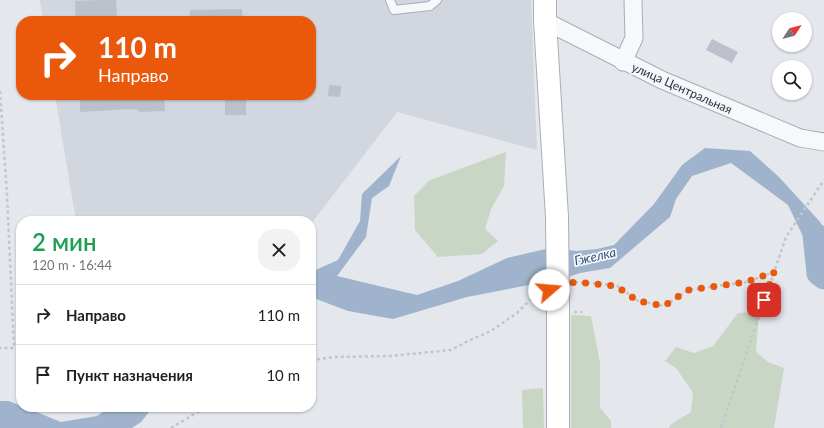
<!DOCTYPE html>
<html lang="ru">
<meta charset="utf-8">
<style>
body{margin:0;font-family:Lato,sans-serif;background:#f2f2f2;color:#202124;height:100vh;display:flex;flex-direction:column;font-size:15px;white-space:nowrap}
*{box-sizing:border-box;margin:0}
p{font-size:13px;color:#757577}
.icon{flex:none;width:22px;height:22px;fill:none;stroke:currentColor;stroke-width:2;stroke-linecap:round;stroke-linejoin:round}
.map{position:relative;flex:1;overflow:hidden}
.sheet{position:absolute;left:16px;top:216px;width:300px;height:196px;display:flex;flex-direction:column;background:#fff;border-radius:16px;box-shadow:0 1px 3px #0004}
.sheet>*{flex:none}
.guide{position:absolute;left:16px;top:16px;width:300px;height:84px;border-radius:16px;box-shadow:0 1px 3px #0004;background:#ea580c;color:#fff;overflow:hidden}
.needle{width:26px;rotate:54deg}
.buttons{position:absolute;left:772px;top:12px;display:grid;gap:8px}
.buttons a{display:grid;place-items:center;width:40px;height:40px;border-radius:50%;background:#fff;box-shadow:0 1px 3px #0004;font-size:20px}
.pin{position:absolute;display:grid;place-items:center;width:34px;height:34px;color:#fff;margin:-17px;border-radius:8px;box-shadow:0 2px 6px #0006}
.me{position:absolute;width:44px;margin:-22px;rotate:72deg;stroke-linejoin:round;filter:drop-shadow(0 0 3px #0008)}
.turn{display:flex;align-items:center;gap:14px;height:84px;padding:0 16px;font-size:18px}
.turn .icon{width:52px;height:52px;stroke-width:2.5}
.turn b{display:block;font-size:28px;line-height:34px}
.round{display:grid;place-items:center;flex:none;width:42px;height:42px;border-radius:16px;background:#f2f2f2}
.summary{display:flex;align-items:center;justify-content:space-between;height:68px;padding:0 16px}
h1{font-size:24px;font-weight:600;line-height:30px;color:#1e9e55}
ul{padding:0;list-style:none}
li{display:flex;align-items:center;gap:12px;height:60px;padding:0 16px;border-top:1px solid #e0e0e0}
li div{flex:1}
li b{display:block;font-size:15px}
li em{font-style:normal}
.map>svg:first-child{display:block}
.built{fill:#d2d6de}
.green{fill:#c9d6c5}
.water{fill:#9fb4cc}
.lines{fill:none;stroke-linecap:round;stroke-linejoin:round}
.river{stroke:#9fb4cc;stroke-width:25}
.building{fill:#bbc0ca}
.service-casing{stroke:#a9aeb7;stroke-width:10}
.minor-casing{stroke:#a9aeb7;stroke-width:19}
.secondary-casing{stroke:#a9aeb7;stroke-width:24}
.path{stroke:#c2c5cb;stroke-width:2.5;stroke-dasharray:3 3;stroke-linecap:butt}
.service{stroke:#f7f8fa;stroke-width:8}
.minor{stroke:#f7f8fa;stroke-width:17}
.secondary{stroke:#fff;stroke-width:22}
.secondary-bridge-casing{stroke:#a9aeb7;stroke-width:24;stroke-linecap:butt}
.secondary-bridge{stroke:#fff;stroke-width:22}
.route{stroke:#ea580c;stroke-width:7;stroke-dasharray:0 12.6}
.labels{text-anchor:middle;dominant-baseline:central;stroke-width:3.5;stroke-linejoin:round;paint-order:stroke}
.street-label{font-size:12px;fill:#2b3445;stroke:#f4f6f9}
.water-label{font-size:13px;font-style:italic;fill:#34527a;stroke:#f4f6f9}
</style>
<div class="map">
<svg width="824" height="428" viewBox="0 0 824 428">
<rect width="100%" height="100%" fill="#e4e7ec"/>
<path class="built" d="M 40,0 L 531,0 L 537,150 L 397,112 L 311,224 L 311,221 L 76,221 L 55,95 L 311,95 L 311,21 L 43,21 Z"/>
<g class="green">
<path d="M 506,152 L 504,186 L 491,209 L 485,229 L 498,241 L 482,254 L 438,257 L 415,230 L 414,196 L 430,180 Z"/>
<path d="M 759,312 L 756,352 L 768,362 L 784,368 L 774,428 L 669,428 L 670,425 L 691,412 L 693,393 L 677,369 L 665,361 L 676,347 L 694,353 L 713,346 L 738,313 Z"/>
<path d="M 571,315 L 591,316 L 600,363 L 600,408 L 611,421 L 611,428 L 571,428 Z"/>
<path d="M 543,388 L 544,428 L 523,428 L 522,390 Z"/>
</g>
<g class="water">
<path d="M 705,148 L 750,151 L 779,177 L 821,223 L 818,262 L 824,266 L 824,280 L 788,205 L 731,163 L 692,176 L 676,199 L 670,217 L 610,268 L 580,273 L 565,278 L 467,297 L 393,319 L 348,311 L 311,297 L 311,272 L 338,260 L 360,221 L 362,194 L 401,156 L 389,186 L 372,198 L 366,237 L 337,276 L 417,295 L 458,281 L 507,258 L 550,248 L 576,251 L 597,249 L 614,245 L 654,204 L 682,165 Z"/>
<path d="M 0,401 L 9,401 L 21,406 L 21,407 L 24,407 L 61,422 L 97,416 L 110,407 L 153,407 L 141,422 L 132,428 L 0,428 Z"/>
</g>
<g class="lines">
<path class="river" d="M 815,235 L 819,273 L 824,277"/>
</g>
<g class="building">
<path d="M 98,0 L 116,0 L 117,21 L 76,21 L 75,1 Z"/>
<path d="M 242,9 L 243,21 L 190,21 L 190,10 Z"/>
<path d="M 712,39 L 738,52 L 732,63 L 706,50 Z"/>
<path d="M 329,85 L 341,86 L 340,97 L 328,96 Z"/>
<path d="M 80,95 L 164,95 L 165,111 L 139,112 L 139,110 L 131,109 L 80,112 Z"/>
<rect x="225" y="100" width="21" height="15"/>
</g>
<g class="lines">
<g class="service-casing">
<path id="service" d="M 390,0 L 394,10 L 430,6 L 437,0"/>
</g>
<g class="minor-casing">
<g id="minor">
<path d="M 545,21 L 662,80 L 800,138 L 824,142"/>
<path d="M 623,62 L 634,38 L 633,0"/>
</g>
</g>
<g class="secondary-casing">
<g id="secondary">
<path d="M 545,0 L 545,21 L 557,217"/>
<path d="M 558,311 L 558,428"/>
</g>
</g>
<g class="path">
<path d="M 0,91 L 7,195 L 14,348 L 0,348"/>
<path d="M 575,282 L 616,285 L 638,301 L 664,306 L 688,290 L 746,282 L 774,272"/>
<path d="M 574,312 L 582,312"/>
<path d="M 311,360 L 336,357 L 390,356 L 451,350 L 466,342 L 491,331 L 517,313 L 531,299 L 540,294"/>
<path d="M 171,428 L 206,407"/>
<path d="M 721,428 L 786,237 L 824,180"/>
</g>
<use href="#service" class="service"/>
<use href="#minor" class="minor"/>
<use href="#secondary" class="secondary"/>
<g class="secondary-bridge-casing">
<path id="secondary-bridge" d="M 557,217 L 558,311"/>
</g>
<use href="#secondary-bridge" class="secondary-bridge"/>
</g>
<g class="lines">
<path class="route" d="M 549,290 L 575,282 L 616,286 L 638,301 L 664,306 L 688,290 L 746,282 L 774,272 L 764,300"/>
</g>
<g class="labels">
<g class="street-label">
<text transform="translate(682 88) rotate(24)">улица Центральная</text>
</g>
<g class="water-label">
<text transform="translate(595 256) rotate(-13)">Гжелка</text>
</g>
</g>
</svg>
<div class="buttons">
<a><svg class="needle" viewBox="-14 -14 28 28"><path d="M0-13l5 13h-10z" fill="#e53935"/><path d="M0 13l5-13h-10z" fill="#757577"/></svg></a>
<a><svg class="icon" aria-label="search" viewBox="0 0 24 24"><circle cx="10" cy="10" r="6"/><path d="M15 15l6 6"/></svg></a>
</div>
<div class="pin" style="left:764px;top:300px;background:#d93025"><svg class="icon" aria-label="arrive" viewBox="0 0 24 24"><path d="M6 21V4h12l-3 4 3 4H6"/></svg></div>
<svg class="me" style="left:549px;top:290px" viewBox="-20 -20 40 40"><circle r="19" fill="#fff"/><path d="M0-13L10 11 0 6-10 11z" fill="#ea580c"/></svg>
<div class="guide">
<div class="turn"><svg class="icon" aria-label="right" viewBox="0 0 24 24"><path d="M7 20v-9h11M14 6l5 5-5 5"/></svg><div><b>110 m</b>Направо</div></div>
</div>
<section class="sheet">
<div class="summary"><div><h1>2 мин</h1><p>120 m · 16:44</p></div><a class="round"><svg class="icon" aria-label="close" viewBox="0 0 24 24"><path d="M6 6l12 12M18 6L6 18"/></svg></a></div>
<ul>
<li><svg class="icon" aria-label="right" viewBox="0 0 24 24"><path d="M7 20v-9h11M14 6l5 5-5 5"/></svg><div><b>Направо</b></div><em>110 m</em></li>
<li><svg class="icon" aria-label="arrive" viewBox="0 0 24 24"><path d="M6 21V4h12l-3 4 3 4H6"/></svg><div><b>Пункт назначения</b></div><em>10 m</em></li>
</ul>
</section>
</div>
